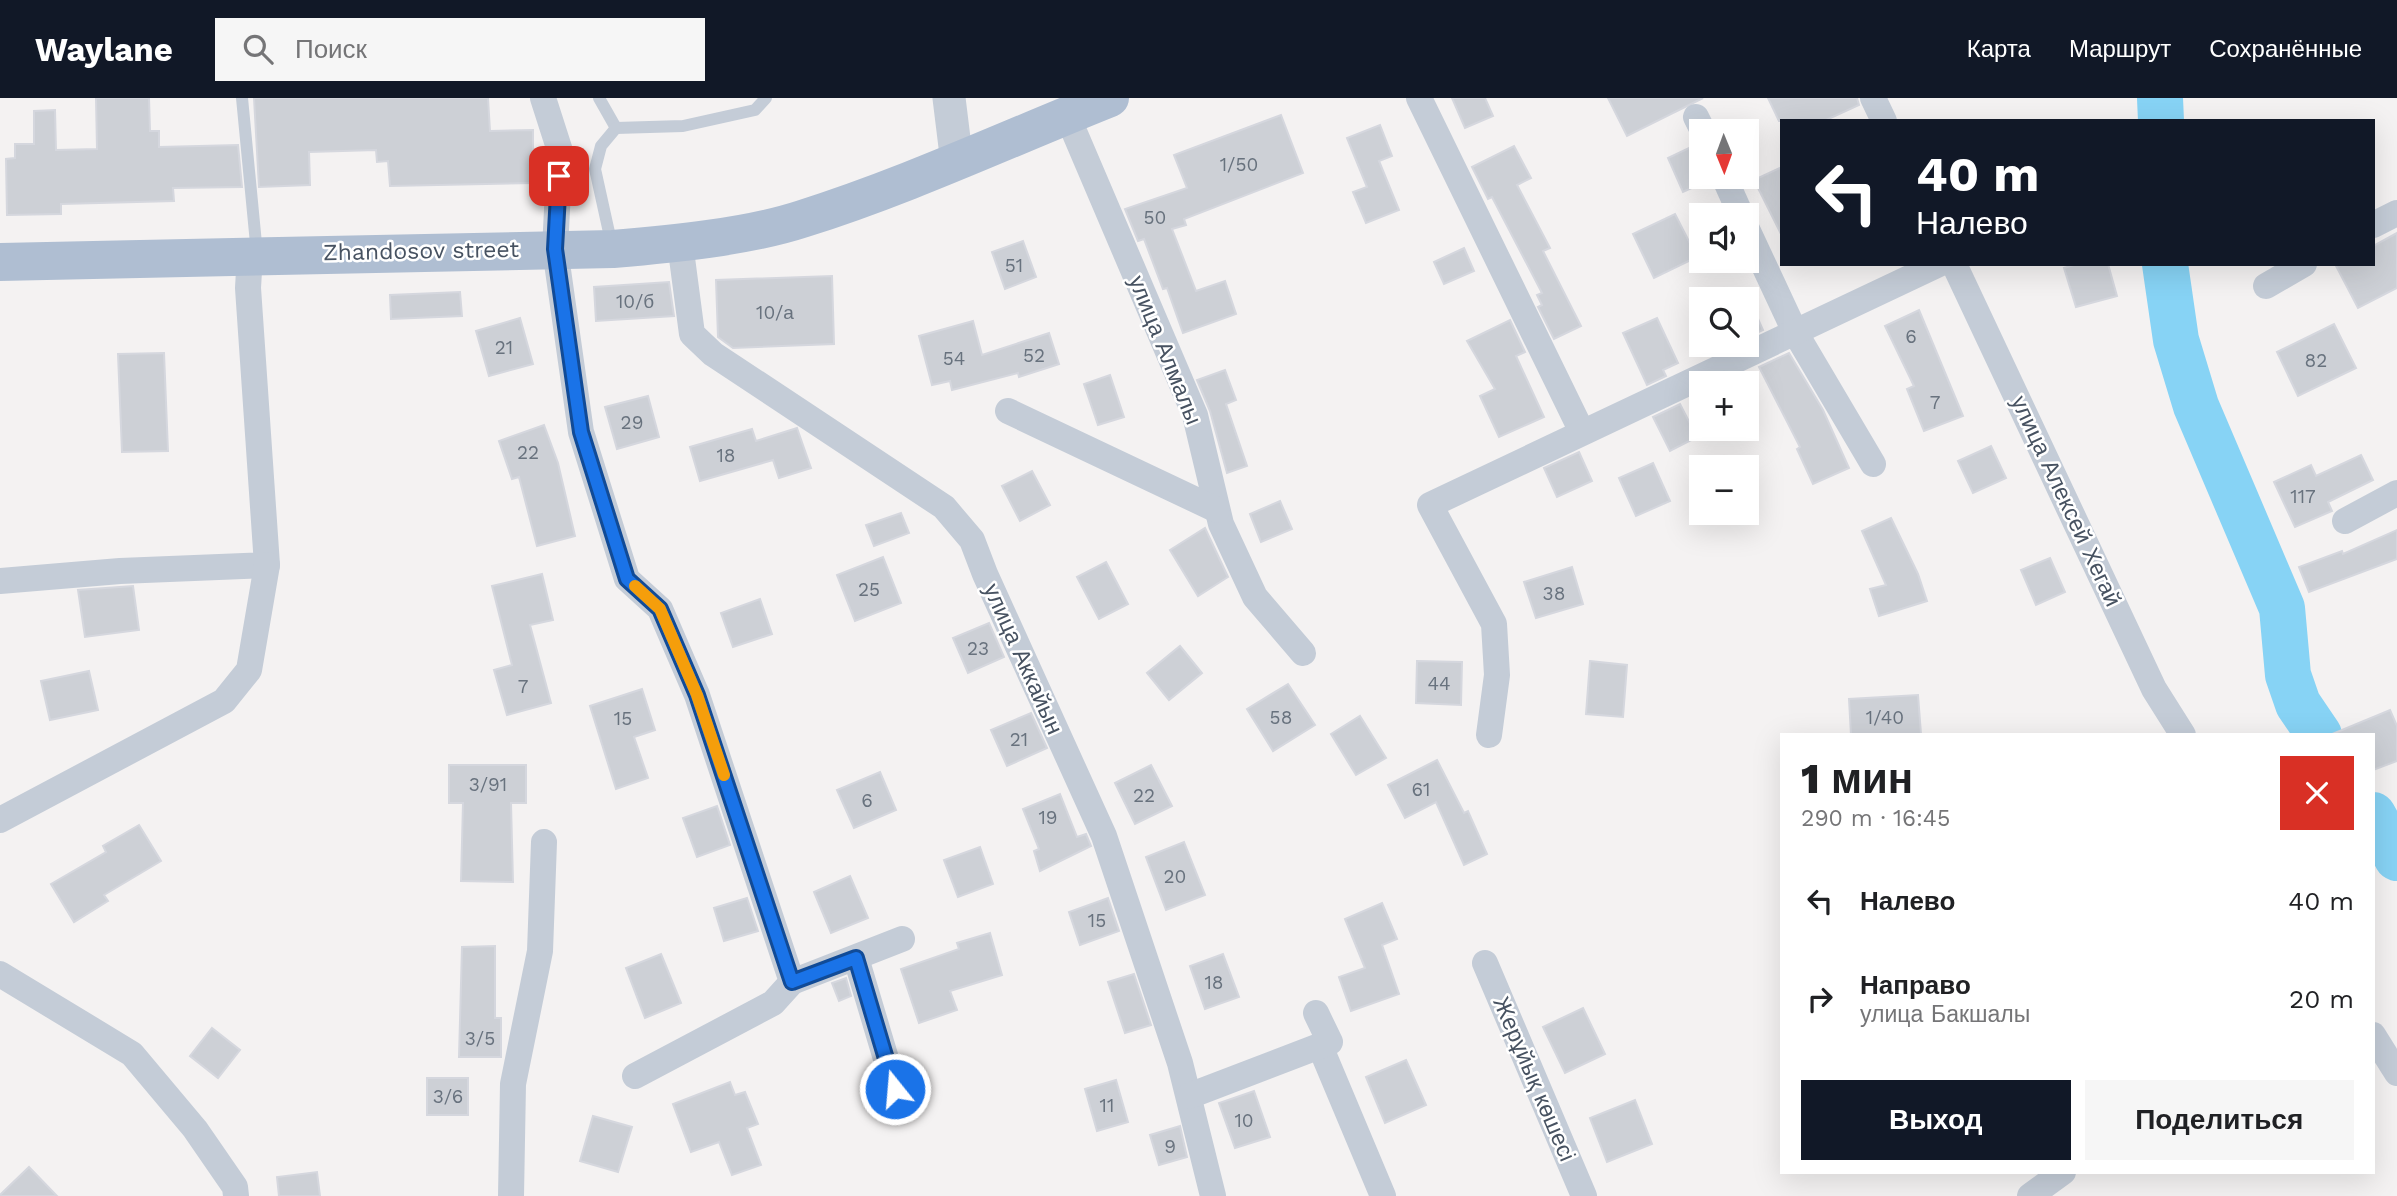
<!DOCTYPE html>
<html lang="ru">
<meta charset="utf-8">
<style>
body{margin:0;font-family:"Work Sans",sans-serif;background:#f6f6f6;color:#202124;height:100vh;display:flex;flex-direction:column;font-size:26px;white-space:nowrap}
*{box-sizing:border-box;margin:0}
p{font-size:23px;color:#757577}
.icon{flex:none;width:38px;height:38px;fill:none;stroke:currentColor;stroke-width:2;stroke-linecap:round;stroke-linejoin:round}
.map{position:relative;flex:1;overflow:hidden}
.drawer{position:absolute;left:1780px;top:635px;width:595px;height:441px;display:flex;flex-direction:column;background:#fff;border-radius:0px;box-shadow:0 7px 28px #0002}
.drawer>*{flex:none}
.banner{position:absolute;left:1780px;top:21px;width:595px;height:147px;border-radius:0px;box-shadow:0 7px 28px #0002;background:#111827;color:#fff;overflow:hidden}
.needle{width:46px;rotate:179deg}
.controls{position:absolute;left:1689px;top:21px;display:grid;gap:14px}
.controls a{display:grid;place-items:center;width:70px;height:70px;border-radius:0px;background:#fff;box-shadow:0 7px 28px #0002;font-size:35px}
.pin{position:absolute;display:grid;place-items:center;width:60px;height:60px;color:#fff;margin:-30px;border-radius:14px;box-shadow:0 4px 10px #0006}
.me{position:absolute;width:77px;margin:-38px;rotate:343deg;stroke-linejoin:round;filter:drop-shadow(0 0 5px #0008)}
.turn{display:flex;align-items:center;gap:24px;height:147px;padding:0 21px;font-size:32px}
.turn .icon{width:91px;height:91px;stroke-width:2.5}
.turn b{display:block;font-size:49px;line-height:60px}
.round{display:grid;place-items:center;flex:none;width:74px;height:74px;border-radius:0px;background:#f6f6f6}
.headline{display:flex;align-items:center;justify-content:space-between;height:119px;padding:0 21px}
h1{font-size:42px;font-weight:800;line-height:52px}
.cta{display:flex;gap:14px;margin-top:auto;padding:14px 21px}
.cta a{flex:1;height:80px;border-radius:0px;background:#111827;color:#fff;font-size:28px;font-weight:800;line-height:80px;text-align:center}
.cta a+a{background:#f6f6f6;color:#202124}
ul{padding:0;list-style:none}
li{display:flex;align-items:center;gap:21px;height:98px;padding:0 21px}
li div{flex:1}
li b{display:block;font-size:26px}
li em{font-style:normal}
header{display:flex;align-items:center;gap:42px;box-sizing:border-box;height:98px;padding:0 35px;background:#111827;color:#fff}
header strong{font-size:33px}
nav{display:flex;gap:38px;margin-inline-start:auto;font-size:24px}
.search{width:490px;height:63px;background:#f6f6f6;display:flex;align-items:center;gap:18px;box-sizing:border-box;padding:0 24px;border-radius:0px;color:#757577;font-size:26px}
.map>svg:first-child{display:block}
.lines{fill:none;stroke-linecap:round;stroke-linejoin:round}
.river{stroke:#87d3f5;stroke-width:46}
.building{fill:#cdd0d6;stroke:#d5d7de;stroke-width:2}
.service{stroke:#c4ccd7;stroke-width:12}
.minor{stroke:#c4ccd7;stroke-width:26}
.tertiary{stroke:#c4ccd7;stroke-width:33}
.primary{stroke:#afbed2;stroke-width:38}
.route-casing{stroke:#114b97;stroke-width:18}
.route{stroke:#1a73e8;stroke-width:12}
.slow{stroke:#f59e0b;stroke-width:12}
.labels{text-anchor:middle;dominant-baseline:central;stroke-width:5;stroke-linejoin:round;paint-order:stroke}
.number-label{font-size:19px;fill:#68727e}
.street-label{font-size:23px;fill:#475261;stroke:#fff}
</style>
<header>
<strong>Waylane</strong>
<div class="search"><svg class="icon" aria-label="search" viewBox="0 0 24 24"><circle cx="10" cy="10" r="6"/><path d="M15 15l6 6"/></svg>Поиск</div>
<nav><a>Карта</a><a>Маршрут</a><a>Сохранённые</a></nav>
</header>
<div class="map">
<svg width="2397" height="1098" viewBox="0 0 2397 1098">
<rect width="100%" height="100%" fill="#f4f2f2"/>
<g class="lines">
<g class="river">
<path d="M 2160,0 L 2161,23"/>
<path d="M 2165,166 L 2176,242 L 2196,308 L 2282,510 L 2288,577 L 2298,606 L 2319,637"/>
<path d="M 2373,717 L 2397,760"/>
</g>
</g>
<g class="building">
<path d="M 96,0 L 149,0 L 150,33 L 159,33 L 159,49 L 238,47 L 242,89 L 173,90 L 174,103 L 61,106 L 61,116 L 7,117 L 6,61 L 15,60 L 15,46 L 34,46 L 34,13 L 55,12 L 56,52 L 97,51 Z"/>
<path d="M 254,0 L 488,0 L 490,33 L 533,32 L 533,85 L 390,88 L 388,63 L 377,64 L 376,52 L 309,54 L 310,87 L 259,89 Z"/>
<path d="M 1452,0 L 1485,0 L 1493,18 L 1465,30 Z"/>
<path d="M 1608,0 L 1703,0 L 1627,38 Z"/>
<path d="M 1768,0 L 1857,0 L 1859,7 L 1824,23 L 1779,23 Z"/>
<path d="M 1281,17 L 1303,75 L 1184,121 L 1186,127 L 1172,131 L 1196,193 L 1225,183 L 1236,216 L 1183,235 L 1167,190 L 1163,191 L 1144,141 L 1138,143 L 1125,111 L 1187,90 L 1174,57 Z"/>
<path d="M 1380,27 L 1392,58 L 1379,63 L 1399,112 L 1366,125 L 1353,94 L 1367,89 L 1347,40 Z"/>
<path d="M 1514,48 L 1531,80 L 1517,87 L 1550,150 L 1543,153 L 1581,228 L 1554,241 L 1538,209 L 1542,207 L 1537,197 L 1542,195 L 1492,99 L 1488,101 L 1472,69 Z"/>
<path d="M 1691,49 L 1701,70 L 1701,79 L 1707,83 L 1683,94 L 1668,60 Z"/>
<path d="M 1782,69 L 1782,138 L 1754,82 Z"/>
<path d="M 1675,116 L 1697,159 L 1654,180 L 1633,136 Z"/>
<path d="M 2397,135 L 2397,190 L 2358,210 L 2335,166 L 2373,166 L 2373,148 Z"/>
<path d="M 1023,143 L 1036,179 L 1005,191 L 992,154 Z"/>
<path d="M 1464,150 L 1474,173 L 1444,186 L 1434,164 Z"/>
<path d="M 2077,166 L 2108,166 L 2117,198 L 2076,209 L 2064,170 Z"/>
<path d="M 832,178 L 834,246 L 733,250 L 718,239 L 716,182 Z"/>
<path d="M 669,184 L 674,218 L 596,223 L 594,189 Z"/>
<path d="M 460,194 L 462,218 L 391,221 L 390,197 Z"/>
<path d="M 1746,194 L 1763,232 L 1746,240 Z"/>
<path d="M 1919,212 L 1963,318 L 1924,333 L 1907,291 L 1914,288 L 1885,228 Z"/>
<path d="M 520,220 L 533,266 L 489,278 L 476,233 Z"/>
<path d="M 1657,220 L 1678,265 L 1663,272 L 1666,278 L 1647,287 L 1623,235 Z"/>
<path d="M 1510,222 L 1525,254 L 1516,258 L 1544,319 L 1499,339 L 1480,298 L 1495,291 L 1467,243 Z"/>
<path d="M 973,223 L 982,257 L 1049,235 L 1059,266 L 1019,279 L 1018,275 L 952,292 L 950,283 L 932,287 L 919,238 Z"/>
<path d="M 2334,226 L 2356,270 L 2298,298 L 2277,254 Z"/>
<path d="M 164,255 L 168,353 L 122,354 L 118,256 Z"/>
<path d="M 1789,255 L 1823,312 L 1849,370 L 1813,386 L 1797,351 L 1800,349 L 1759,269 Z"/>
<path d="M 1225,272 L 1236,302 L 1226,306 L 1247,368 L 1227,375 L 1210,313 L 1197,282 Z"/>
<path d="M 1110,277 L 1124,319 L 1098,327 L 1084,286 Z"/>
<path d="M 648,298 L 659,339 L 617,351 L 605,309 Z"/>
<path d="M 1680,306 L 1697,339 L 1670,353 L 1653,319 Z"/>
<path d="M 544,327 L 558,365 L 575,438 L 537,448 L 519,379 L 512,381 L 499,343 Z"/>
<path d="M 797,330 L 811,370 L 779,380 L 773,362 L 700,383 L 690,349 L 752,331 L 756,343 Z"/>
<path d="M 1991,348 L 2006,380 L 1973,395 L 1958,363 Z"/>
<path d="M 1579,354 L 1592,383 L 1557,399 L 1544,370 Z"/>
<path d="M 2361,357 L 2373,382 L 2328,404 L 2332,413 L 2295,429 L 2274,384 L 2311,367 L 2316,378 Z"/>
<path d="M 1653,365 L 1670,403 L 1636,418 L 1619,380 Z"/>
<path d="M 1032,373 L 1050,407 L 1020,423 L 1002,388 Z"/>
<path d="M 1280,403 L 1292,431 L 1261,444 L 1250,416 Z"/>
<path d="M 901,415 L 909,435 L 874,448 L 866,427 Z"/>
<path d="M 1891,420 L 1918,476 L 1927,503 L 1879,518 L 1870,491 L 1886,487 L 1862,433 Z"/>
<path d="M 1205,430 L 1228,479 L 1198,498 L 1170,452 Z"/>
<path d="M 2397,432 L 2397,461 L 2309,494 L 2299,469 L 2342,453 L 2343,456 Z"/>
<path d="M 883,459 L 901,505 L 855,523 L 837,477 Z"/>
<path d="M 2050,460 L 2065,494 L 2036,507 L 2021,472 Z"/>
<path d="M 1106,464 L 1128,506 L 1099,521 L 1077,479 Z"/>
<path d="M 1572,469 L 1583,506 L 1536,520 L 1524,484 Z"/>
<path d="M 542,476 L 553,522 L 530,527 L 551,605 L 507,617 L 494,572 L 512,567 L 492,488 Z"/>
<path d="M 133,488 L 139,532 L 85,539 L 78,492 Z"/>
<path d="M 760,501 L 772,536 L 733,549 L 721,515 Z"/>
<path d="M 989,525 L 1004,559 L 968,575 L 953,540 Z"/>
<path d="M 1180,548 L 1202,575 L 1169,602 L 1147,575 Z"/>
<path d="M 1417,563 L 1462,564 L 1461,607 L 1416,605 Z"/>
<path d="M 1590,563 L 1627,567 L 1623,619 L 1586,616 Z"/>
<path d="M 89,573 L 98,612 L 50,622 L 41,583 Z"/>
<path d="M 1288,586 L 1315,627 L 1273,653 L 1247,611 Z"/>
<path d="M 642,591 L 655,632 L 634,639 L 648,680 L 616,691 L 590,608 Z"/>
<path d="M 1918,597 L 1921,636 L 1851,637 L 1849,601 Z"/>
<path d="M 2390,612 L 2397,628 L 2397,663 L 2373,672 L 2373,637 L 2330,637 Z"/>
<path d="M 1031,615 L 1047,650 L 1007,668 L 991,632 Z"/>
<path d="M 1360,618 L 1386,660 L 1356,677 L 1331,636 Z"/>
<path d="M 1437,662 L 1464,715 L 1468,713 L 1487,756 L 1464,767 L 1436,704 L 1405,720 L 1388,687 Z"/>
<path d="M 449,667 L 526,667 L 526,705 L 511,705 L 513,784 L 461,783 L 463,705 L 449,705 Z"/>
<path d="M 1151,667 L 1172,708 L 1135,726 L 1115,685 Z"/>
<path d="M 880,674 L 896,712 L 854,730 L 837,692 Z"/>
<path d="M 1060,696 L 1077,739 L 1086,736 L 1091,748 L 1040,773 L 1034,753 L 1039,751 L 1023,711 Z"/>
<path d="M 717,708 L 730,747 L 697,759 L 683,720 Z"/>
<path d="M 139,727 L 161,763 L 104,797 L 108,803 L 74,824 L 51,786 L 106,754 L 103,748 Z"/>
<path d="M 1184,744 L 1205,797 L 1166,812 L 1146,759 Z"/>
<path d="M 980,749 L 993,786 L 958,799 L 944,762 Z"/>
<path d="M 850,778 L 868,820 L 831,835 L 814,794 Z"/>
<path d="M 747,800 L 758,833 L 724,843 L 714,810 Z"/>
<path d="M 1108,800 L 1119,833 L 1080,847 L 1069,814 Z"/>
<path d="M 1382,805 L 1397,841 L 1382,847 L 1399,896 L 1351,913 L 1339,879 L 1365,870 L 1345,821 Z"/>
<path d="M 990,835 L 1002,877 L 950,893 L 957,912 L 919,925 L 901,871 L 959,851 L 957,845 Z"/>
<path d="M 495,848 L 495,920 L 501,920 L 501,959 L 459,959 L 462,849 Z"/>
<path d="M 661,856 L 681,905 L 645,920 L 626,870 Z"/>
<path d="M 1223,856 L 1239,899 L 1205,911 L 1190,868 Z"/>
<path d="M 1134,876 L 1151,927 L 1125,935 L 1108,884 Z"/>
<path d="M 846,880 L 851,898 L 839,903 L 832,885 Z"/>
<path d="M 1583,910 L 1605,956 L 1565,975 L 1543,929 Z"/>
<path d="M 212,930 L 240,952 L 218,980 L 190,958 Z"/>
<path d="M 1406,962 L 1426,1007 L 1385,1025 L 1366,979 Z"/>
<rect x="427" y="980" width="41" height="37"/>
<path d="M 1116,982 L 1128,1024 L 1097,1033 L 1085,991 Z"/>
<path d="M 730,984 L 735,997 L 745,994 L 758,1026 L 747,1030 L 761,1067 L 732,1077 L 719,1044 L 691,1054 L 673,1006 Z"/>
<path d="M 1254,993 L 1270,1039 L 1235,1050 L 1219,1005 Z"/>
<path d="M 1635,1002 L 1652,1046 L 1607,1064 L 1590,1020 Z"/>
<path d="M 593,1018 L 632,1029 L 618,1074 L 580,1063 Z"/>
<path d="M 1180,1028 L 1187,1059 L 1159,1067 L 1150,1037 Z"/>
<path d="M 29,1069 L 57,1098 L 0,1098 L 0,1097 Z"/>
<path d="M 317,1074 L 320,1098 L 279,1098 L 277,1079 Z"/>
</g>
<g class="lines">
<g class="service">
<path d="M 242,0 L 257,156"/>
<path d="M 599,0 L 616,30 L 683,28 L 755,12 L 766,0"/>
<path d="M 612,148 L 595,71 L 601,48 L 616,30"/>
</g>
<g class="minor">
<path d="M 543,0 L 560,53 L 555,151 L 581,334 L 627,481 L 660,511 L 697,597 L 792,884 L 773,905 L 635,978"/>
<path d="M 1419,0 L 1582,334"/>
<path d="M 1873,0 L 1884,23"/>
<path d="M 1067,17 L 1195,317 L 1221,426 L 1255,499 L 1303,555"/>
<path d="M 1696,19 L 1703,33"/>
<path d="M 1724,79 L 1741,117"/>
<path d="M 2373,127 L 2397,115"/>
<path d="M 1746,129 L 1795,234 L 1873,366"/>
<path d="M 680,145 L 692,236 L 713,256 L 944,409 L 972,442 L 985,476 L 1104,738 L 1180,965 L 1213,1098"/>
<path d="M 1954,166 L 2154,591 L 2183,637"/>
<path d="M 2266,188 L 2304,166"/>
<path d="M 1008,313 L 1217,412"/>
<path d="M 2345,423 L 2397,395"/>
<path d="M 0,483 L 120,473 L 267,467 L 248,190 L 250,156"/>
<path d="M 1489,637 L 1497,577 L 1494,526 L 1430,407 L 1939,166"/>
<path d="M 0,722 L 224,603 L 249,572 L 267,467"/>
<path d="M 856,860 L 895,991"/>
<path d="M 1485,865 L 1584,1098"/>
<path d="M 0,876 L 132,956 L 195,1031 L 235,1089 L 236,1098"/>
<path d="M 792,884 L 902,841"/>
<path d="M 2373,937 L 2397,975"/>
<path d="M 1320,948 L 1383,1098"/>
<path d="M 1189,998 L 1330,944 L 1316,915"/>
<path d="M 511,1098 L 513,986 L 540,853 L 544,744"/>
<path d="M 2030,1098 L 2063,1074"/>
</g>
<path class="tertiary" d="M 949,0 L 957,65"/>
<path class="primary" d="M 0,164 L 613,151 C 671,146 747,139 802,121 C 907,88 1007,41 1110,0"/>
</g>
<g class="lines">
<g class="route-casing">
<path id="route" d="M 559,78 L 555,151 L 581,334 L 627,481 L 660,511 L 697,597 L 792,884 L 856,860 L 895,991"/>
</g>
<use href="#route" class="route"/>
<path class="slow" d="M 635,488 L 660,511 L 697,597 L 724,677"/>
</g>
<g class="labels">
<g class="number-label">
<text x="1239" y="66">1/50</text>
<text x="1155" y="119">50</text>
<text x="1014" y="167">51</text>
<text x="635" y="203">10/б</text>
<text x="775" y="214">10/а</text>
<text x="1911" y="238">6</text>
<text x="504" y="249">21</text>
<text x="1034" y="257">52</text>
<text x="954" y="260">54</text>
<text x="2316" y="262">82</text>
<text x="1935" y="304">7</text>
<text x="632" y="324">29</text>
<text x="528" y="354">22</text>
<text x="726" y="357">18</text>
<text x="2303" y="398">117</text>
<text x="869" y="491">25</text>
<text x="1554" y="495">38</text>
<text x="978" y="550">23</text>
<text x="1439" y="585">44</text>
<text x="523" y="588">7</text>
<text x="1281" y="619">58</text>
<text x="1885" y="619">1/40</text>
<text x="623" y="620">15</text>
<text x="1019" y="641">21</text>
<text x="488" y="686">3/91</text>
<text x="1421" y="691">61</text>
<text x="1144" y="697">22</text>
<text x="867" y="702">6</text>
<text x="1048" y="719">19</text>
<text x="1175" y="778">20</text>
<text x="1097" y="822">15</text>
<text x="1214" y="884">18</text>
<text x="480" y="940">3/5</text>
<text x="448" y="998">3/6</text>
<text x="1107" y="1007">11</text>
<text x="1244" y="1022">10</text>
<text x="1170" y="1048">9</text>
</g>
<g class="street-label">
<text transform="translate(421 153) rotate(-1)">Zhandosov street</text>
<text transform="translate(1165 252) rotate(68)">улица Алмалы</text>
<text transform="translate(2066 403) rotate(65)">улица Алексей Хегай</text>
<text transform="translate(1023 561) rotate(66)">улица Аккайын</text>
<text transform="translate(1534 981) rotate(67)">Жерұйық көшесі</text>
</g>
</g>
</svg>
<div class="controls">
<a><svg class="needle" viewBox="-14 -14 28 28"><path d="M0-13l5 13h-10z" fill="#e53935"/><path d="M0 13l5-13h-10z" fill="#757577"/></svg></a>
<a><svg class="icon" aria-label="sound" viewBox="0 0 24 24"><path d="M4 9h4l5-4v14l-5-4H4zM17 9q2 3 0 6"/></svg></a>
<a><svg class="icon" aria-label="search" viewBox="0 0 24 24"><circle cx="10" cy="10" r="6"/><path d="M15 15l6 6"/></svg></a>
<a>+</a>
<a>−</a>
</div>
<div class="pin" style="left:559px;top:78px;background:#d93025"><svg class="icon" aria-label="arrive" viewBox="0 0 24 24"><path d="M6 21V4h12l-3 4 3 4H6"/></svg></div>
<svg class="me" style="left:895px;top:991px" viewBox="-20 -20 40 40"><circle r="17" fill="#1a73e8" stroke="#fff" stroke-width="3"/><path d="M0-11L8 9 0 5-8 9z" fill="#fff"/></svg>
<div class="banner">
<div class="turn"><svg class="icon" aria-label="left" viewBox="0 0 24 24"><path d="M17 20v-9H6M10 6l-5 5 5 5"/></svg><div><b>40 m</b>Налево</div></div>
</div>
<section class="drawer">
<div class="headline"><div><h1>1 мин</h1><p>290 m · 16:45</p></div><a class="round" style="background:#d93025;color:#fff"><svg class="icon" aria-label="close" viewBox="0 0 24 24"><path d="M6 6l12 12M18 6L6 18"/></svg></a></div>
<ul>
<li><svg class="icon" aria-label="left" viewBox="0 0 24 24"><path d="M17 20v-9H6M10 6l-5 5 5 5"/></svg><div><b>Налево</b></div><em>40 m</em></li>
<li><svg class="icon" aria-label="right" viewBox="0 0 24 24"><path d="M7 20v-9h11M14 6l5 5-5 5"/></svg><div><b>Направо</b><p>улица Бакшалы</p></div><em>20 m</em></li>
</ul>
<div class="cta"><a>Выход</a><a>Поделиться</a></div>
</section>
</div>
